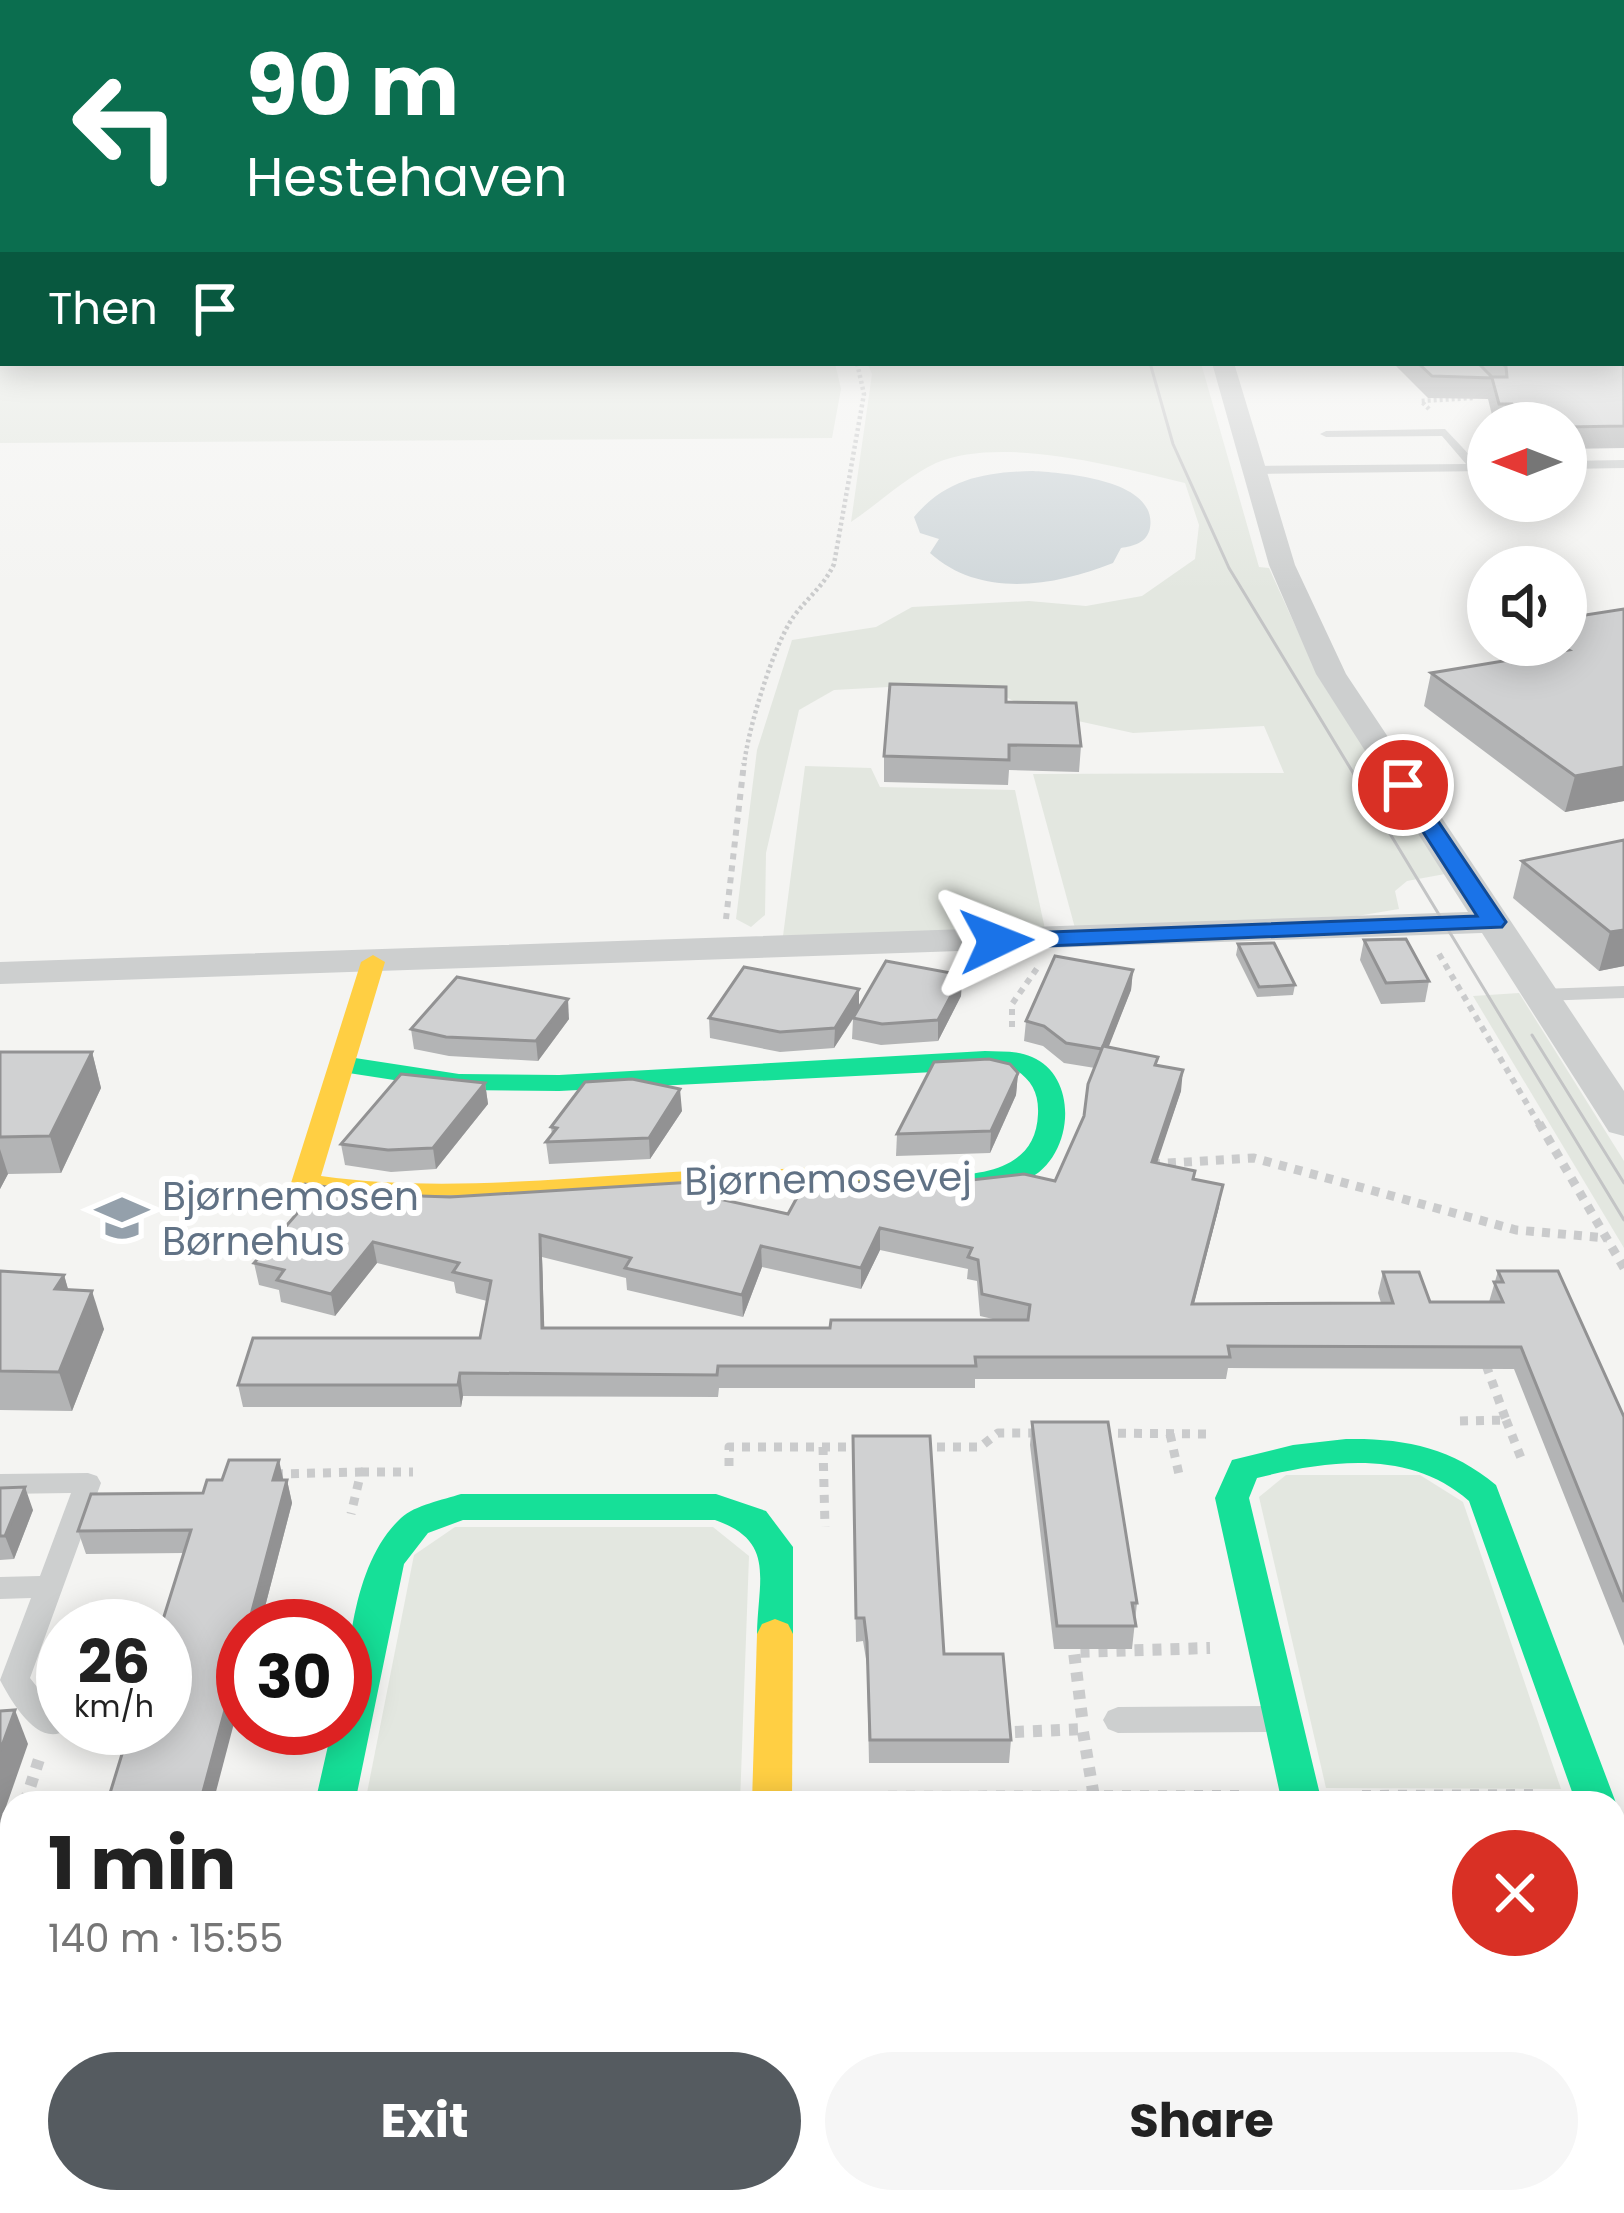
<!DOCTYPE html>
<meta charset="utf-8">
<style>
body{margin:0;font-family:Poppins,sans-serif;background:#f6f6f6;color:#222;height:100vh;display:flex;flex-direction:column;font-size:45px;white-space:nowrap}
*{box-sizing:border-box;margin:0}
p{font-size:39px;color:#767676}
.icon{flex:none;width:66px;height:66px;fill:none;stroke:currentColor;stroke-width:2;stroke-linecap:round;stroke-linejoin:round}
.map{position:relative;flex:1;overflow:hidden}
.panel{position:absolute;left:0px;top:1791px;width:1626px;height:423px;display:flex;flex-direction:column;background:#fff;border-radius:36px 36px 0 0;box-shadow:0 6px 30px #0003}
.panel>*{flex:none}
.top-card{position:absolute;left:0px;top:0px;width:1626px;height:366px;box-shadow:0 6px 30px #0003;background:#0b6e4f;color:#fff;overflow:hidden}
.needle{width:78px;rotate:270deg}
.buttons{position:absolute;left:1467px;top:402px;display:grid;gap:24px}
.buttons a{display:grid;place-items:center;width:120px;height:120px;border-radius:50%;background:#fff;box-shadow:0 6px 30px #0003;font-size:60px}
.speed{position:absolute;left:36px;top:1599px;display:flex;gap:24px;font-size:60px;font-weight:700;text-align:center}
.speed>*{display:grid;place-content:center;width:156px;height:156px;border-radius:50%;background:#fff;box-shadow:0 6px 30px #0003;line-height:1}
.speed small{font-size:30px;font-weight:400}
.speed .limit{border:18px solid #d22;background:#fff;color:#111}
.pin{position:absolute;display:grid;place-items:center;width:102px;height:102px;color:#fff;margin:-51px;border:6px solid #fff;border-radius:50%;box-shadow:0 3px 12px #0007}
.me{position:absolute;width:132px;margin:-66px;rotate:88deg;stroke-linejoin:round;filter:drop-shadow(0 0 9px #0008)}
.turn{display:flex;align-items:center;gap:42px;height:252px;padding:0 48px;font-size:54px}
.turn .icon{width:156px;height:156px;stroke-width:2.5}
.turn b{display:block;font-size:84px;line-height:102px}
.then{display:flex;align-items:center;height:114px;padding:0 48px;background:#0003;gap:24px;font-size:45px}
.round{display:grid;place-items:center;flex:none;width:126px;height:126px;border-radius:63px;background:#f6f6f6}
.headline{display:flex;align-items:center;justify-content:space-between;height:204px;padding:0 48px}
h1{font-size:72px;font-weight:700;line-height:90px}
.button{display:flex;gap:24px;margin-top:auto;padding:24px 48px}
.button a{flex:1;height:138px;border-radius:72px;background:#555b60;color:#fff;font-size:48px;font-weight:700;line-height:138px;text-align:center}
.button a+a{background:#f6f6f6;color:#222}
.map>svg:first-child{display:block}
.green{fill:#e3e7e0}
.water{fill:#d0d7da}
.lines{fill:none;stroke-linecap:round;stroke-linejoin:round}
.path-far3{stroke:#cacbcc;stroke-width:4.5;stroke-dasharray:3 3;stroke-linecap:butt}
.path-far2{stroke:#cacbcc;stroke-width:6;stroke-dasharray:6 6;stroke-linecap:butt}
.path-far1{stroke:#cacbcc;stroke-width:9;stroke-dasharray:8 8;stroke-linecap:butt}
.path{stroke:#cacbcc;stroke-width:12;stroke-dasharray:9 9;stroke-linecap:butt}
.lane{fill:#cdcfcf;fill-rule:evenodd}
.street{fill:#cdcfcf;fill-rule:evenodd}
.fast{fill:#16e098;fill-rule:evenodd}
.slow{fill:#ffcf43;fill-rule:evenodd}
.tram{stroke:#c3c4c5;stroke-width:3}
.wall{fill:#b3b4b5;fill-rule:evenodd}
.shaded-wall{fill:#929293}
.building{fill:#d0d1d2;stroke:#929293;stroke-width:3;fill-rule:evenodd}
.route{fill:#1a73e8;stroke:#114b97;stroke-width:3}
.labels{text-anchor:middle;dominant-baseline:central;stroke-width:12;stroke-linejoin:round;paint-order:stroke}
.street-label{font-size:39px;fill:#617285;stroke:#fff}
.poi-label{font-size:39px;fill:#617285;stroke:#fff;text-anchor:start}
</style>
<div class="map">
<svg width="1624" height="2213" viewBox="0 0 1624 2213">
<rect width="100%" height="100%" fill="#f4f4f2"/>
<g class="green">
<path d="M 0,290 L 3,363 L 835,363 L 841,389 L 832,438 L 0,443 Z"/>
<path d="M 867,363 L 1201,363 L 1259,567 L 1269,568 L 1319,678 L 1445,874 L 1407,881 L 1395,891 L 1399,909 L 1357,916 L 1075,928 L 1033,774 L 1284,773 L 1264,726 L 1133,733 L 1032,711 L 995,691 L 925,685 L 834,690 L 799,710 L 766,853 L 765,915 L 751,927 L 736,919 L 757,750 L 792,640 L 876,627 L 912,607 L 1029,601 L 1086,606 L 1142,596 L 1195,559 L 1199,525 L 1185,483 C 1118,467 1001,435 936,463 C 906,477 878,504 851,522 L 872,374 Z"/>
<path d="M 805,766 L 871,768 L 880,787 L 1015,790 L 1045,929 L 783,936 Z"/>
<path d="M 1519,993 L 1624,1161 L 1624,1248 L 1473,996 Z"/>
<path d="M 1286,1475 L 1420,1475 L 1463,1502 L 1561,1789 L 1326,1788 L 1259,1497 Z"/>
<path d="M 455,1527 L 713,1527 L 749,1556 L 740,1803 L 365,1803 L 414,1555 Z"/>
<path d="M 1614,1966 L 1624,1966 L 1624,2213 L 1425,2213 L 1423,2202 L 1614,2202 Z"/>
<path d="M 285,2202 L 727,2202 L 727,2213 L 283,2213 Z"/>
</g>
<path class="water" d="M 1033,471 C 1063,473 1158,479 1150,528 C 1147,543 1133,546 1121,548 L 1113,563 C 1055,586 981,599 930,553 L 939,539 L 920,533 L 914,517 C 946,479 984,472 1033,471 Z"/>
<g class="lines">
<g class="path-far3">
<path d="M 1429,409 L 1421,401 L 1473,398"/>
<path d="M 744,766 C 747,732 774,643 794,616 C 808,597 824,586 834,564 L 864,394 L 857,363"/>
</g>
<g class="path-far2">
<path d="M 726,919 L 744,763"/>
<path d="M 1439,954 L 1540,1126"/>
<path d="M 1012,1027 L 1012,1004 L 1038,967"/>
</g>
<g class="path-far1">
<path d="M 1539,1123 L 1624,1268"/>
<path d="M 1152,1164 L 1254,1158 L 1516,1230 L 1607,1238"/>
<path d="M 1506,1420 L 1521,1458"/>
<path d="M 1460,1421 L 1506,1420 L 1486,1365"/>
<path d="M 1102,1433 L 1207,1434"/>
<path d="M 1170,1434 L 1180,1479"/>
<path d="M 823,1447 L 825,1527"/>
<path d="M 921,1447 L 980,1447 L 998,1433 L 1039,1433"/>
<path d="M 729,1466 L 729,1447 L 858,1447"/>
<path d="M 361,1472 L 413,1472"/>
<path d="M 275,1474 L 361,1472 L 351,1514"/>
</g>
<g class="path">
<path d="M 1082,1717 L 1074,1652 L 1210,1648"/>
<path d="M 1015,1732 L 1085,1729"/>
<path d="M 1083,1732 L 1094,1797"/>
<path d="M 1362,1796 L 1533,1795"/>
<path d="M 834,1797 L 1239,1796"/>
<path d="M 25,1803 L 41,1753"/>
<path d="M 0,1881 L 12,1843"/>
<path d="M 1614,1960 L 1624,1960"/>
<path d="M 833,2202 L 833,2213"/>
</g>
<g class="lane">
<path d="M 1445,429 L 1478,464 L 1488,463 L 1488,471 L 1255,474 L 1249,470 L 1255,466 L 1466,464 L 1442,436 L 1326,437 L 1320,434 L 1326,431 Z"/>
<path d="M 1624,460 L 1624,468 L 1566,469 L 1566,461 Z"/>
<path d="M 1624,986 L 1624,998 L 1541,1001 L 1531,995 L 1541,989 Z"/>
<path d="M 88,1473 L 97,1476 L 101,1483 L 30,1678 L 63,1720 L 60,1733 C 35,1742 11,1701 0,1680 L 31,1598 L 0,1599 L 0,1577 L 40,1576 L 71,1493 L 0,1494 L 0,1474 Z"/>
<path d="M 1266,1706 L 1276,1710 L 1281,1719 L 1276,1728 L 1266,1732 L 1118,1733 L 1108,1729 L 1103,1720 L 1108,1711 L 1118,1707 Z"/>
</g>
<g class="street">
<path d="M 1212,363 L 1234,363 L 1295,565 L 1346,674 L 1624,1091 L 1624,1136 L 1609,1132 L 1482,933 L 0,984 L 0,962 L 1468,912 L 1316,674 L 1269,565 Z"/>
<path d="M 1614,1826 L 1624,1829 L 1624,1911 L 1614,1907 Z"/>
<path d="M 215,2202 L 287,2202 L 285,2213 L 213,2213 Z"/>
<rect x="724" y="2202" width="72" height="11"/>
<path d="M 1354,2202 L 1426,2202 L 1429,2213 L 1357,2213 Z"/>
</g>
<g class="fast">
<path d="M 985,1051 C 1000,1052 1017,1050 1032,1057 C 1081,1078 1073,1160 1026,1180 C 972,1203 904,1189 848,1188 L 834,1179 L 848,1170 C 906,1171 1035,1200 1038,1114 C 1039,1092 1031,1079 1013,1068 L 559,1091 L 459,1090 L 342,1072 L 329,1064 L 342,1056 L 459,1074 L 559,1075 Z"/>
<path d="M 1346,1439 C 1403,1438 1451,1447 1496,1485 L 1616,1803 L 1614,1807 L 1614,1803 L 1576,1803 L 1469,1501 C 1410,1449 1329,1460 1257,1478 L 1249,1498 L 1322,1803 L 1282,1803 L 1215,1498 L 1232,1460 L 1293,1445 Z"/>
<path d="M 461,1494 L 716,1494 L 766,1511 L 793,1547 L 793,1634 L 788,1644 L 775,1649 L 762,1644 L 757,1634 C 758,1579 776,1541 715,1520 L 463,1520 L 428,1533 L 404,1564 L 355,1803 L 315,1803 L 332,1728 L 345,1728 C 345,1664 351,1564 401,1518 C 415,1505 443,1500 461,1494 Z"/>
</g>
<g class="slow">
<path d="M 373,955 L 385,962 L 321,1176 C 471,1197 623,1168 773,1169 C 797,1170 847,1161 862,1179 L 848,1188 L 748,1187 L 391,1204 L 295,1189 L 291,1183 L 361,962 Z"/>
<path d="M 775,1619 L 788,1624 L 793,1634 L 792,1803 L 752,1803 L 757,1634 L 762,1624 Z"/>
</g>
<g class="tram">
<path d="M 1150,363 L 1173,444 L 1229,568 L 1624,1220"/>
<path d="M 1532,1035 L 1624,1183"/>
</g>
</g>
<g class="wall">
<path d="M 1624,331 L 1624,448 L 1566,449 L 1566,423 L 1494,423 L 1488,399 L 1428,398 L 1393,363 L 1623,363 Z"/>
<path d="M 1624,609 L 1624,801 L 1565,812 L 1424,706 L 1431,673 L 1521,657 L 1524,645 L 1566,645 Z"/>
<path d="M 1006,702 L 1081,746 L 1079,772 L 1009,770 L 1008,785 L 884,782 L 884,756 Z"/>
<path d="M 1624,840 L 1624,966 L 1599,971 L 1513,898 L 1522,861 Z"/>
<path d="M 1364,940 L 1429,981 L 1425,1002 L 1381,1004 L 1360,960 Z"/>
<path d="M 1238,944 L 1295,985 L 1293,995 L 1257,997 L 1236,955 Z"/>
<path d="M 1133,970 L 1131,990 L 1108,1047 L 1157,1065 L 1181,1091 L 1156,1163 L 1194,1180 L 1219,1207 L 1194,1304 L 1381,1303 L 1378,1293 L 1383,1272 L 1430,1302 L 1489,1302 L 1498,1271 L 1624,1417 L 1624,1646 L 1514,1369 L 1228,1368 L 1226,1379 L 975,1379 L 975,1388 L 719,1388 L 718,1397 L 463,1396 L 461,1407 L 243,1407 L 238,1385 L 480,1338 L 487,1301 L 456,1293 L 454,1282 L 377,1263 L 335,1316 L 281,1302 L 279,1290 L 259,1285 L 254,1263 L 296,1215 L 293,1198 L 390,1195 L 708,1196 L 788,1214 L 936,1184 L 1055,1181 L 1084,1116 L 1095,1068 L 1064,1063 L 1043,1046 L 1024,1041 L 1026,1021 ZM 880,1250 L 968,1269 L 967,1279 L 977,1281 L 980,1316 L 997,1320 L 830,1328 L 544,1328 L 542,1257 L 626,1278 L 627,1290 L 743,1317 L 762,1267 L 861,1289 Z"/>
<path d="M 962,975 L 961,996 L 938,1041 L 881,1045 L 852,1039 L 853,1019 L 834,1048 L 780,1052 L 710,1038 L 709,1018 L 859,989 L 859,1008 Z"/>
<path d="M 569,1019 L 538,1061 L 449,1056 L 414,1049 L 411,1029 Z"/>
<path d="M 0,1052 L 92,1052 L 101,1088 L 61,1173 L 8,1174 L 0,1189 Z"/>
<path d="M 1018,1073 L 1016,1095 L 990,1153 L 896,1156 L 897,1134 Z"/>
<path d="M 485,1083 L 488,1104 L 436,1169 L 391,1172 L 345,1165 L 341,1144 Z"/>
<path d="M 682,1111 L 650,1159 L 549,1164 L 546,1142 L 552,1135 L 551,1127 Z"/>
<path d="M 0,1271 L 64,1275 L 68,1290 L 104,1329 L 72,1411 L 0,1410 Z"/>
<path d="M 1032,1422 L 1137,1603 L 1132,1649 L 1054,1649 L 1030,1445 Z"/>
<path d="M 853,1459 L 944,1654 L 1011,1740 L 1009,1763 L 869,1763 L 867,1665 L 863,1641 L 856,1642 Z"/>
<path d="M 283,1480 L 287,1480 L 292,1503 L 260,1626 L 243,1626 L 184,1553 L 86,1554 L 78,1531 L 203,1493 Z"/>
<path d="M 0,1488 L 33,1510 L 14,1559 L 0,1560 Z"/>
<path d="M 1119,2202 L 1235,2202 L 1236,2213 L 1120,2213 Z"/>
</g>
<g class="shaded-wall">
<path d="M 1624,767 L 1624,801 L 1565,812 L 1575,776 Z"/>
<path d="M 1624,930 L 1624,966 L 1599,971 L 1610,932 Z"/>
<path d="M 1133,970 L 1131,990 L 1100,1069 L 1102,1049 Z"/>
<path d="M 962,975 L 961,996 L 938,1041 L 938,1020 Z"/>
<path d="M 859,989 L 859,1009 L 834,1048 L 835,1028 Z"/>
<path d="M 568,999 L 569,1019 L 538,1061 L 536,1041 Z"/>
<path d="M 92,1052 L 101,1088 L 61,1173 L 50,1136 Z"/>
<path d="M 1183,1070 L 1181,1091 L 1150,1184 L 1152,1162 Z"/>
<path d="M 1018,1073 L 1016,1095 L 990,1153 L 991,1131 Z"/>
<path d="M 485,1083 L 488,1104 L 436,1169 L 433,1148 Z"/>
<path d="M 680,1089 L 682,1111 L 650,1159 L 649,1138 Z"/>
<path d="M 0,1149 L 8,1174 L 0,1189 Z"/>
<path d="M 1223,1185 L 1219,1207 L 1188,1326 L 1192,1304 Z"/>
<path d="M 880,1228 L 880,1250 L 861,1289 L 861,1268 Z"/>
<path d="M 540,1235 L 542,1257 L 545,1350 L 542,1328 Z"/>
<path d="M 373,1242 L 377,1263 L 335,1316 L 331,1294 Z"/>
<path d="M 761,1246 L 762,1267 L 743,1317 L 742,1295 Z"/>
<path d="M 64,1275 L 75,1313 L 55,1289 Z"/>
<path d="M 92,1291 L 104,1329 L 72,1411 L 59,1372 Z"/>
<path d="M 460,1373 L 463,1396 L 461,1407 L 458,1385 Z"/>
<path d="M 279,1460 L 284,1483 L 273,1480 Z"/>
<path d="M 287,1480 L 292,1503 L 260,1626 L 248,1626 Z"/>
<path d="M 25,1487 L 33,1510 L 14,1559 L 5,1536 Z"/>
<path d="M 243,1643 L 243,1689 L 213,1803 L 200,1803 Z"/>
<path d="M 15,1710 L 28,1744 L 0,1824 L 0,1751 Z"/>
<path d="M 93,2202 L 109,2202 L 106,2213 L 90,2213 Z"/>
</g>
<g class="building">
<path d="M 1623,331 L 1624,426 L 1566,427 L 1566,423 L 1531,423 L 1512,404 L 1499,404 L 1492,378 L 1432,376 L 1418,363 L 1478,363 L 1492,377 L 1507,377 L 1506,367 L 1502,363 L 1623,363 Z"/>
<path d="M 1624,609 L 1624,767 L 1575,776 L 1431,673 L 1569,650 L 1561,645 L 1566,645 L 1566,618 Z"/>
<path d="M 890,684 L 1006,687 L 1006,702 L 1076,703 L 1081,746 L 1009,745 L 1009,760 L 884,756 Z"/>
<path d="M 1624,840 L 1624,930 L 1610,932 L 1522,861 Z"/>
<path d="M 1406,939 L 1429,981 L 1386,983 L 1364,940 Z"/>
<path d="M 1274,943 L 1295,985 L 1259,987 L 1238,944 Z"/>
<path d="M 1055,956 L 1133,970 L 1102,1049 L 1066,1043 L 1044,1026 L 1026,1021 Z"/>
<path d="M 886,961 L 962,975 L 938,1020 L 882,1024 L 853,1018 Z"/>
<path d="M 744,967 L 859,989 L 835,1028 L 780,1032 L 709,1018 Z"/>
<path d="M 457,977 L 568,999 L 536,1041 L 446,1037 L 411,1029 Z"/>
<path d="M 1103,1046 L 1158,1057 L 1155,1065 L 1183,1070 L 1152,1162 L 1195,1171 L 1193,1179 L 1223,1185 L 1192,1304 L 1393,1303 L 1383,1272 L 1419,1272 L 1430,1302 L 1503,1302 L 1494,1282 L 1503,1282 L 1498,1271 L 1558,1271 L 1624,1417 L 1624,1602 L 1521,1347 L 1228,1346 L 1230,1357 L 975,1357 L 976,1366 L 718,1366 L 717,1375 L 460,1373 L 458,1385 L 238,1385 L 253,1338 L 480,1338 L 491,1281 L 453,1272 L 459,1263 L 373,1242 L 331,1294 L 277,1280 L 284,1270 L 254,1263 L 307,1202 L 293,1198 L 305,1184 L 390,1195 L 450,1197 L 693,1182 L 707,1186 L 701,1195 L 788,1214 L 806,1181 L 936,1184 L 1024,1174 L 1055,1181 L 1084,1116 L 1088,1084 ZM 880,1228 L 972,1248 L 968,1257 L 978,1260 L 982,1294 L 1030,1305 L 1028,1320 L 831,1320 L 830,1328 L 542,1328 L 540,1235 L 631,1258 L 625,1268 L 742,1295 L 761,1246 L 861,1268 Z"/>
<path d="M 0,1052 L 92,1052 L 50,1136 L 0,1137 Z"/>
<path d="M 989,1059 L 1010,1064 L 1018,1073 L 991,1131 L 897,1134 L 934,1062 Z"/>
<path d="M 401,1074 L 485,1083 L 433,1148 L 388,1150 L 341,1144 Z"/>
<path d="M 632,1079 L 680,1089 L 649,1138 L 546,1142 L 557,1128 L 551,1127 L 585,1082 Z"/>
<path d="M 0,1271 L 64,1275 L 55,1289 L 92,1291 L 59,1372 L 0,1371 Z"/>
<path d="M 1032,1422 L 1108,1422 L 1137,1603 L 1132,1603 L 1136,1626 L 1057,1626 Z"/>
<path d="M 853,1436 L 930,1436 L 944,1654 L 1003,1654 L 1011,1740 L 870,1740 L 867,1642 L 864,1618 L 856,1618 Z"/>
<path d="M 229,1460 L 279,1460 L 273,1480 L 287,1480 L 248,1626 L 243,1626 L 243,1643 L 200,1803 L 107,1803 L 130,1728 L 165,1728 L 165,1626 L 161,1626 L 191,1530 L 78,1531 L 91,1494 L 203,1493 L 207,1480 L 222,1480 Z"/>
<path d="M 25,1487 L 5,1536 L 0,1536 L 0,1488 Z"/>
<path d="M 15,1710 L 0,1751 L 0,1711 Z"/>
<path d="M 12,2111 L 12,2202 L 93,2202 L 90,2213 L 0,2213 L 0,2150 Z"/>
<path d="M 870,2202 L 979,2202 L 980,2213 L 870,2213 Z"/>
<path d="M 1126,2202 L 1235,2202 L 1236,2213 L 1128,2213 Z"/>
</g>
<linearGradient id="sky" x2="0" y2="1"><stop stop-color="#9ec2e2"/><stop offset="0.48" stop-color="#fafaf9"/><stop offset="1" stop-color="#fafaf9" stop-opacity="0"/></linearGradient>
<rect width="1624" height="591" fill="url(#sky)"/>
<path class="route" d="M 1403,779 L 1411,781 L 1506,922 L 1502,927 L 996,948 L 984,941 L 996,934 L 1477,916 L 1393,785 Z"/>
<defs>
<g id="school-bare" transform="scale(4.14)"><path d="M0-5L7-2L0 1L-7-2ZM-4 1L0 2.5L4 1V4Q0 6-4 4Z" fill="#94a0ab" stroke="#fff" stroke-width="2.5" paint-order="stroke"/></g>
</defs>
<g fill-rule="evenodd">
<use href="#school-bare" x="122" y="1218"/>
</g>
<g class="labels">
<g class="street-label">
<text transform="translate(828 1179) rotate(-1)">Bjørnemosevej</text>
</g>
<g class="poi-label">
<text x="162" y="1196">Bjørnemosen<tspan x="162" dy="45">Børnehus</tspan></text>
</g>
</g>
</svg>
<div class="buttons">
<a><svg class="needle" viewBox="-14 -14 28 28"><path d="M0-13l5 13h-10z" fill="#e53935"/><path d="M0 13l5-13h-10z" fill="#767676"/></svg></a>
<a><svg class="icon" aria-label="sound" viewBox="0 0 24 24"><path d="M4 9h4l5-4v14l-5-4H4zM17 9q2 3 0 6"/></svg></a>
</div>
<div class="speed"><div>26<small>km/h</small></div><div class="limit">30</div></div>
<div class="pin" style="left:1403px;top:785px;background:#d93025"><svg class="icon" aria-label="arrive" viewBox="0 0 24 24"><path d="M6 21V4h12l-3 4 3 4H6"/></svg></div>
<svg class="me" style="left:996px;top:941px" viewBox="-20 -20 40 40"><path d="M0-17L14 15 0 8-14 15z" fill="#1a73e8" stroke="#fff" stroke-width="4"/></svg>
<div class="top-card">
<div class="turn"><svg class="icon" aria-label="left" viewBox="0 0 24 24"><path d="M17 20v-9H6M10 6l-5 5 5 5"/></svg><div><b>90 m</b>Hestehaven</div></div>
<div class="then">Then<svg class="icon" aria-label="arrive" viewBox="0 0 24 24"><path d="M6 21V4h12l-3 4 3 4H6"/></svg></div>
</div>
<section class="panel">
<div class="headline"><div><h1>1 min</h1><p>140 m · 15:55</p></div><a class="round" style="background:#d93025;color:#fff"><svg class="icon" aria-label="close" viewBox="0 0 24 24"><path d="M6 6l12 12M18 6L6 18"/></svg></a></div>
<div class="button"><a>Exit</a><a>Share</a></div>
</section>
</div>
